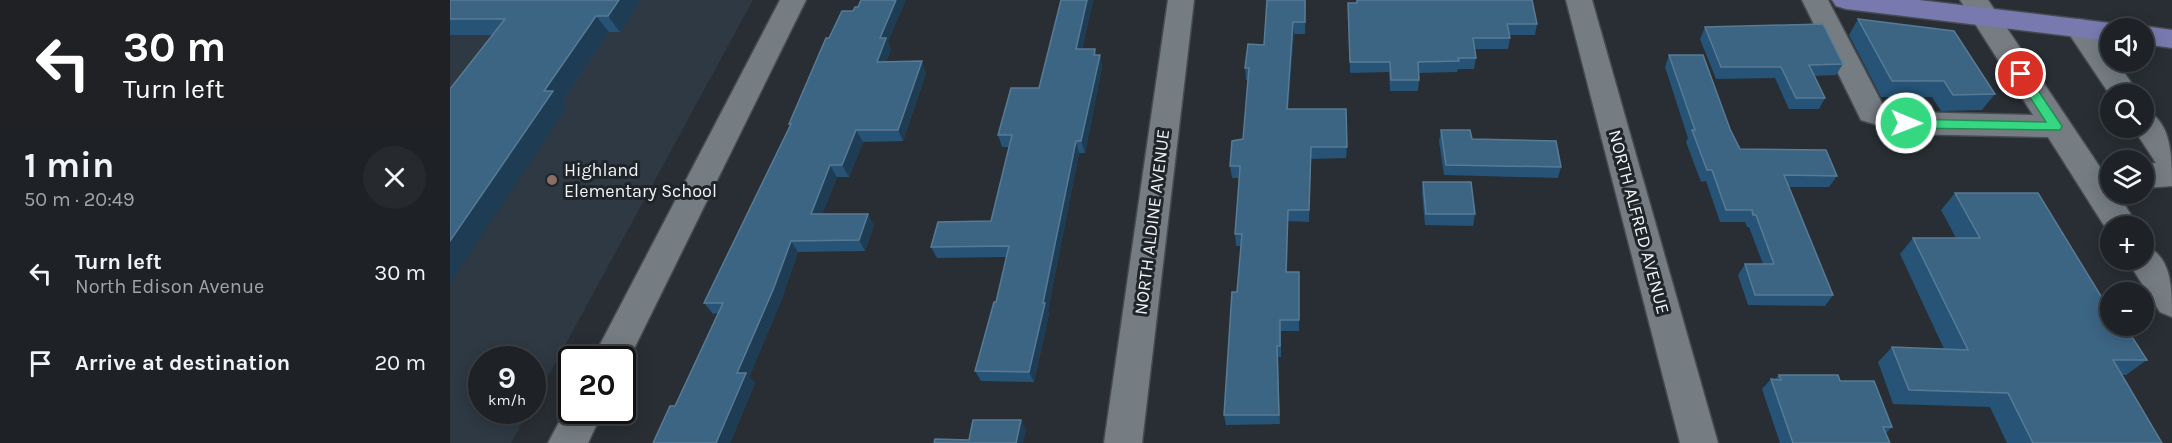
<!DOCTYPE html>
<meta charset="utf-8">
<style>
body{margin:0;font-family:Karla,sans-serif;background:#262a2e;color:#f1f3f6;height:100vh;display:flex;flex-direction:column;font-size:22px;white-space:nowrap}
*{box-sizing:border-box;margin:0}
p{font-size:20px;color:#a1a4a7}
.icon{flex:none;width:33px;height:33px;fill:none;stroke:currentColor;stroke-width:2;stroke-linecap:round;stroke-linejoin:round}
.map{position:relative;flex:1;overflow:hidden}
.panel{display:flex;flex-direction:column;background:#1e2226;width:450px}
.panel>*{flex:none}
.banner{background:#202124;color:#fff;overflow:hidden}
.fabs{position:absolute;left:1650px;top:18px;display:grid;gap:12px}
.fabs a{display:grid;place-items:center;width:54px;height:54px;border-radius:50%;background:#1e2226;box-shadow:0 3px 15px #0003,0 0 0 2px #3c3f43;font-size:30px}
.speed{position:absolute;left:18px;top:346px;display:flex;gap:12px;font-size:30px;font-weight:700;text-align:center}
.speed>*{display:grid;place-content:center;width:78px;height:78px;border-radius:50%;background:#1e2226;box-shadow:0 3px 15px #0003,0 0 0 2px #3c3f43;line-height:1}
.speed small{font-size:15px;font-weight:400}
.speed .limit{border:3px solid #111;border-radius:9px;background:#fff;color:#111}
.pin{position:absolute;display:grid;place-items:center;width:51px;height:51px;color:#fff;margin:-26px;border:3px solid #fff;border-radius:50%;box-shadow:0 2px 6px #0007}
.me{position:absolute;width:66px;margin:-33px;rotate:91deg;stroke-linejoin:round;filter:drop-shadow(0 0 4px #0008)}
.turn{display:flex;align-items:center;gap:21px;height:126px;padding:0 24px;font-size:27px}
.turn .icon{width:78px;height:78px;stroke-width:2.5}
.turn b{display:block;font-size:42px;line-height:51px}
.round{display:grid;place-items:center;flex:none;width:63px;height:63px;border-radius:32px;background:#262a2e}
.head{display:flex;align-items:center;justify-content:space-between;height:102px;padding:0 24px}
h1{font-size:36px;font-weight:700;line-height:45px}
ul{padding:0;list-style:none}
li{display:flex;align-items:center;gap:18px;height:90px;padding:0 24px}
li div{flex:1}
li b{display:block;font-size:22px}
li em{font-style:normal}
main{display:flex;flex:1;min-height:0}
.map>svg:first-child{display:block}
.built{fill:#2e3943}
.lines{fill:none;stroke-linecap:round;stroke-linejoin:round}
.minor-casing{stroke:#464b50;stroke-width:3}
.major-casing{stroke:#464b50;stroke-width:3}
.minor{fill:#757c82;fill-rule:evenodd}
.major{fill:#7879af;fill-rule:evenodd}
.wall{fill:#265376}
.shaded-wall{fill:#1e3d55}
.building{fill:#3c6483;stroke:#587b95;stroke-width:1.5}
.route{fill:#35d881;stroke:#228c54;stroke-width:1.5}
.education-dot{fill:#8d6e63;stroke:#1f2429;stroke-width:2}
.labels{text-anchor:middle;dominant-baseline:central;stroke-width:6;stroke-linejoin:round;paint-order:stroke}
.poi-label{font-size:18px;fill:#eff3f6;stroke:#1f2429;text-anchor:start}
.street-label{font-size:18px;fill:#eff3f6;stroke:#1f2429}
</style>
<main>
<section class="panel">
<div class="banner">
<div class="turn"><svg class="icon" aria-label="left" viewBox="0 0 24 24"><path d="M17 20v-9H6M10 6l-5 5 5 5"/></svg><div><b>30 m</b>Turn left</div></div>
</div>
<div class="head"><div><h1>1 min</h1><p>50 m · 20:49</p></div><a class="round"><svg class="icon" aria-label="close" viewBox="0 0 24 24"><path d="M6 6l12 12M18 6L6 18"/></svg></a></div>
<ul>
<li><svg class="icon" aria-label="left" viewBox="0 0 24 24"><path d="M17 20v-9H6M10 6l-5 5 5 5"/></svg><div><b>Turn left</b><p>North Edison Avenue</p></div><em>30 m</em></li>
<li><svg class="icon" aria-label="arrive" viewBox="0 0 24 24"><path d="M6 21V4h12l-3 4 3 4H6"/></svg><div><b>Arrive at destination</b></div><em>20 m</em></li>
</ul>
</section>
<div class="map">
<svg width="1722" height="443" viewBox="0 0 1722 443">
<rect width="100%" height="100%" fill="#282e33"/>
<path class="built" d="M 0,0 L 303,0 L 83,404 L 82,360 L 32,360 L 32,411 L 79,411 L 61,443 L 0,443 Z"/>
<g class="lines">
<g class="minor-casing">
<g id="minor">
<path d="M 330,0 L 356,0 L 173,371 L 172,360 L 142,360 Z"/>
<path d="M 718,0 L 744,0 L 692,443 L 654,443 Z"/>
<path d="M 1116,0 L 1142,0 L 1268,443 L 1230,443 Z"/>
<path d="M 1352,0 L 1378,0 L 1433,105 L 1457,112 L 1583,115 L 1510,0 L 1538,0 L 1660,182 L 1660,194 L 1668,194 L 1688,226 L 1660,226 L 1660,235 L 1598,137 L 1456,134 L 1411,120 Z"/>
<path d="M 1629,19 L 1639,21 L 1660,52 L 1660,62 L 1667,62 L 1689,94 L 1660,95 L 1615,28 L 1619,21 Z"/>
<path d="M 1694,110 C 1722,120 1722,158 1722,186 L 1694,188 L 1694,164 L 1706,163 L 1683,128 L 1694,128 Z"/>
<path d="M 1694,245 C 1722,256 1722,288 1722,317 L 1710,312 L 1677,260 L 1694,260 Z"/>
<path d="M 122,398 L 122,411 L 153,411 L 138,443 L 98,443 Z"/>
</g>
</g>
<g class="major-casing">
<g id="major">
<path d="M 1382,0 L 1469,0 L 1660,23 L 1670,25 L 1672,28 L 1660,28 L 1660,41 L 1396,9 L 1386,6 Z"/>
<path d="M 1694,26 L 1722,30 L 1722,48 L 1694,44 L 1694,28 L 1684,28 Z"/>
</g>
</g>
<use href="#minor" class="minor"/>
<use href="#major" class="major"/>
</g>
<g class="wall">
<path d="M 0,0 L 191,0 L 170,32 L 159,32 L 112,101 L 117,107 L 42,35 L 0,35 Z"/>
<path d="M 611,0 L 643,0 L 632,49 L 645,49 L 646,55 L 650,55 L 652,67 L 635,153 L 629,153 L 598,310 L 599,314 L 584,382 L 531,381 L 525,371 L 546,302 L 557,257 L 487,258 L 481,247 L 541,221 L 559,147 L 552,147 L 548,135 L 589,88 Z"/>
<path d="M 856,0 L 855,34 L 844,34 L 838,109 L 897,147 L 896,158 L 861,159 L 859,222 L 838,221 L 837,272 L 849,272 L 849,331 L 831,331 L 831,357 L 828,357 L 830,424 L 776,425 L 774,415 L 787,292 L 791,246 L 786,246 L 785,234 L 789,178 L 782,178 L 780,166 L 793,139 L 798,80 L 796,80 L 795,68 L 814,45 Z"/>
<path d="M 906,0 L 1082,0 L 1087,24 L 1085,35 L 1059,35 L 1060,38 L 1058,49 L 1025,49 L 1026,58 L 1024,69 L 1008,69 L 1007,72 L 969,73 L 969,80 L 968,91 L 940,91 L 939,72 L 900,73 L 898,3 L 906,3 Z"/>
<path d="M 408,7 L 438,42 L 441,49 L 436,62 L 476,73 L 453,141 L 413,142 L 399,177 L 387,177 L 372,214 L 424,225 L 415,251 L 348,252 L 331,301 L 299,377 L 305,383 L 280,443 L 203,443 L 225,406 L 268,313 L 263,314 L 254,303 L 340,125 L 339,124 L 379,38 L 403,11 Z"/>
<path d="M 1408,19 L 1545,94 L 1532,110 L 1491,111 L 1482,97 L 1431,97 L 1399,35 Z"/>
<path d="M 1255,27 L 1393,64 L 1386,75 L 1365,76 L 1375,98 L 1369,109 L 1339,109 L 1325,78 L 1266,79 L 1250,39 Z"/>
<path d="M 1219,55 L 1280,129 L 1290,149 L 1387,176 L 1379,187 L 1339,187 L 1383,295 L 1375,306 L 1298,305 L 1288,275 L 1295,264 L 1313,264 L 1299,227 L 1297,227 L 1295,222 L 1270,222 L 1256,181 L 1251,182 L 1236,142 L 1238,138 L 1215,67 Z"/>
<path d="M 991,130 L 1111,167 L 1108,178 L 994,175 L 989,141 Z"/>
<path d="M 973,182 L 1025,214 L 1023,226 L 975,225 L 972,193 Z"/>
<path d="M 1505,193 L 1657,306 L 1697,360 L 1676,375 L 1672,375 L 1712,443 L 1557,443 L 1540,407 L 1443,404 L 1428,362 L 1442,347 L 1494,349 L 1450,254 L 1463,238 L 1506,238 L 1491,210 Z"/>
<path d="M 1329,375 L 1390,381 L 1442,427 L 1436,433 L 1440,443 L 1330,443 L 1312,389 L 1321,379 L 1325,379 Z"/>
</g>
<g class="shaded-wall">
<path d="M 169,0 L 191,0 L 170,32 L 158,16 Z"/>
<path d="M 446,0 L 456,0 L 438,42 L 441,49 L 432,73 L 427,62 L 430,38 Z"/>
<path d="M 637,0 L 643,0 L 629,60 L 626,49 Z"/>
<path d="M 146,16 L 159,32 L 112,101 L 117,107 L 0,283 L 0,241 L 94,91 Z"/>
<path d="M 843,22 L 844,34 L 837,121 L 837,109 Z"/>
<path d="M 650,55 L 652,67 L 635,153 L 631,141 Z"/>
<path d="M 472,61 L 476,73 L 453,141 L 448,130 Z"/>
<path d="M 406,130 L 413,142 L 399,177 L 392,165 Z"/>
<path d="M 626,141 L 629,153 L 598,310 L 599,314 L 584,382 L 579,372 Z"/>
<path d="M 380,165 L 387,177 L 368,225 L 361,214 Z"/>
<path d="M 418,214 L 424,225 L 415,251 L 409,240 Z"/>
<path d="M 341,241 L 348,252 L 331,301 L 299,377 L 305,383 L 280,443 L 266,443 L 287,373 Z"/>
<path d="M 571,420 L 576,430 L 573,443 L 566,443 Z"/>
</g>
<g class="building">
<path d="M 0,0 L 169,0 L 158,16 L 146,16 L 94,91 L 103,91 L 0,241 L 0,89 L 55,19 L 0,19 Z"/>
<path d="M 411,0 L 446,0 L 430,38 L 436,38 L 427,62 L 472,61 L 448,130 L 406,130 L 392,165 L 380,165 L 361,214 L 418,214 L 409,240 L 341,241 L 323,290 L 287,373 L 296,373 L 266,443 L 203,443 L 220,406 L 225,406 L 273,303 L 254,303 L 341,124 L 339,124 L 376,38 L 379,38 L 392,11 L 403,11 L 405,7 L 408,7 Z"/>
<path d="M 611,0 L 637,0 L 626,49 L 645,49 L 644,55 L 650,55 L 631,141 L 626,141 L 593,303 L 595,303 L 579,372 L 525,371 L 544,302 L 546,302 L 559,246 L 481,247 L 488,222 L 541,221 L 562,135 L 548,135 L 561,88 L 589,88 Z"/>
<path d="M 817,0 L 855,0 L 855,22 L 843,22 L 837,109 L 896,109 L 897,147 L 861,147 L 859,210 L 838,210 L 836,272 L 849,272 L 849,320 L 830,320 L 830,346 L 827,346 L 829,415 L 774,415 L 782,292 L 787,292 L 792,234 L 785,234 L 790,168 L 790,166 L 780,166 L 782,141 L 793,139 L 799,68 L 795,68 L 798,44 L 814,45 Z"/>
<path d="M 907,0 L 1082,0 L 1087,24 L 1057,24 L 1060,38 L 1023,38 L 1026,58 L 1008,58 L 1009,61 L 968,62 L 969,80 L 941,80 L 940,62 L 900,62 L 898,3 L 907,3 Z"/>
<path d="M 1408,19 L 1504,31 L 1545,94 L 1503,95 L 1494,81 L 1442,81 Z"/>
<path d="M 1373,24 L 1393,64 L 1359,65 L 1375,98 L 1346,98 L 1331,67 L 1271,67 L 1255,27 Z"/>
<path d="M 1219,55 L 1253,55 L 1280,129 L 1290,149 L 1376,150 L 1387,176 L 1334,175 L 1383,295 L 1305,295 L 1295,264 L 1324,264 L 1306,215 L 1303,215 L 1302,210 L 1276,210 L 1262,170 L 1257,170 L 1242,130 L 1245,130 Z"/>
<path d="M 991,130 L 1020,130 L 1022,139 L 1106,141 L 1111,167 L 996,165 Z"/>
<path d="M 973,182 L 1021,182 L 1025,214 L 976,214 Z"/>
<path d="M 1505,193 L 1588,193 L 1657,306 L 1660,306 L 1660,326 L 1675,326 L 1697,360 L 1663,360 L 1712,443 L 1583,443 L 1558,393 L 1459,390 L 1442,347 L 1518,350 L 1463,238 L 1530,238 Z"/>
<path d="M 1329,375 L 1388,375 L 1390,381 L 1424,381 L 1442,427 L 1433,427 L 1440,443 L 1343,443 L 1321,379 L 1331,380 Z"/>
<path d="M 523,420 L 571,420 L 566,443 L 484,443 L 485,439 L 519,440 Z"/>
</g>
<path class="route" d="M 1571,70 L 1575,71 L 1610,123 L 1612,126 L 1610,130 L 1456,128 L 1450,123 L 1456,119 L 1596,122 L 1565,74 Z"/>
<circle class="education-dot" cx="102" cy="180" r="6"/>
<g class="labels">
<g class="poi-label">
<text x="114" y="170">Highland<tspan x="114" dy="21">Elementary School</tspan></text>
</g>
<g class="street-label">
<text transform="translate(702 222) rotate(-83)">NORTH ALDINE AVENUE</text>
<text transform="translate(1189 222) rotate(75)">NORTH ALFRED AVENUE</text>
</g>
</g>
</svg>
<div class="fabs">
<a><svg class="icon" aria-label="sound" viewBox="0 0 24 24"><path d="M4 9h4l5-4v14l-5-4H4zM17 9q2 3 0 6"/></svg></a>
<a><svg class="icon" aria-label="search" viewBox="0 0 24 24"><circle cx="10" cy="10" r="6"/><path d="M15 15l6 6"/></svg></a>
<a><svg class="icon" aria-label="layers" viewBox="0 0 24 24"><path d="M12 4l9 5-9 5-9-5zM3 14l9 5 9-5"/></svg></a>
<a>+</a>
<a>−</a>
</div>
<div class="speed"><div>9<small>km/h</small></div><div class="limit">20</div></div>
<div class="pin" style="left:1571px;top:74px;background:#d93025"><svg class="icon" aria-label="arrive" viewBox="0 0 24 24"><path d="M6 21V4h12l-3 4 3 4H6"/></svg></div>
<svg class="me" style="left:1456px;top:123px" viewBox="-20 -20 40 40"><circle r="17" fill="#35d881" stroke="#fff" stroke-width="3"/><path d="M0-11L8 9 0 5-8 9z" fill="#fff"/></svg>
</div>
</main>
